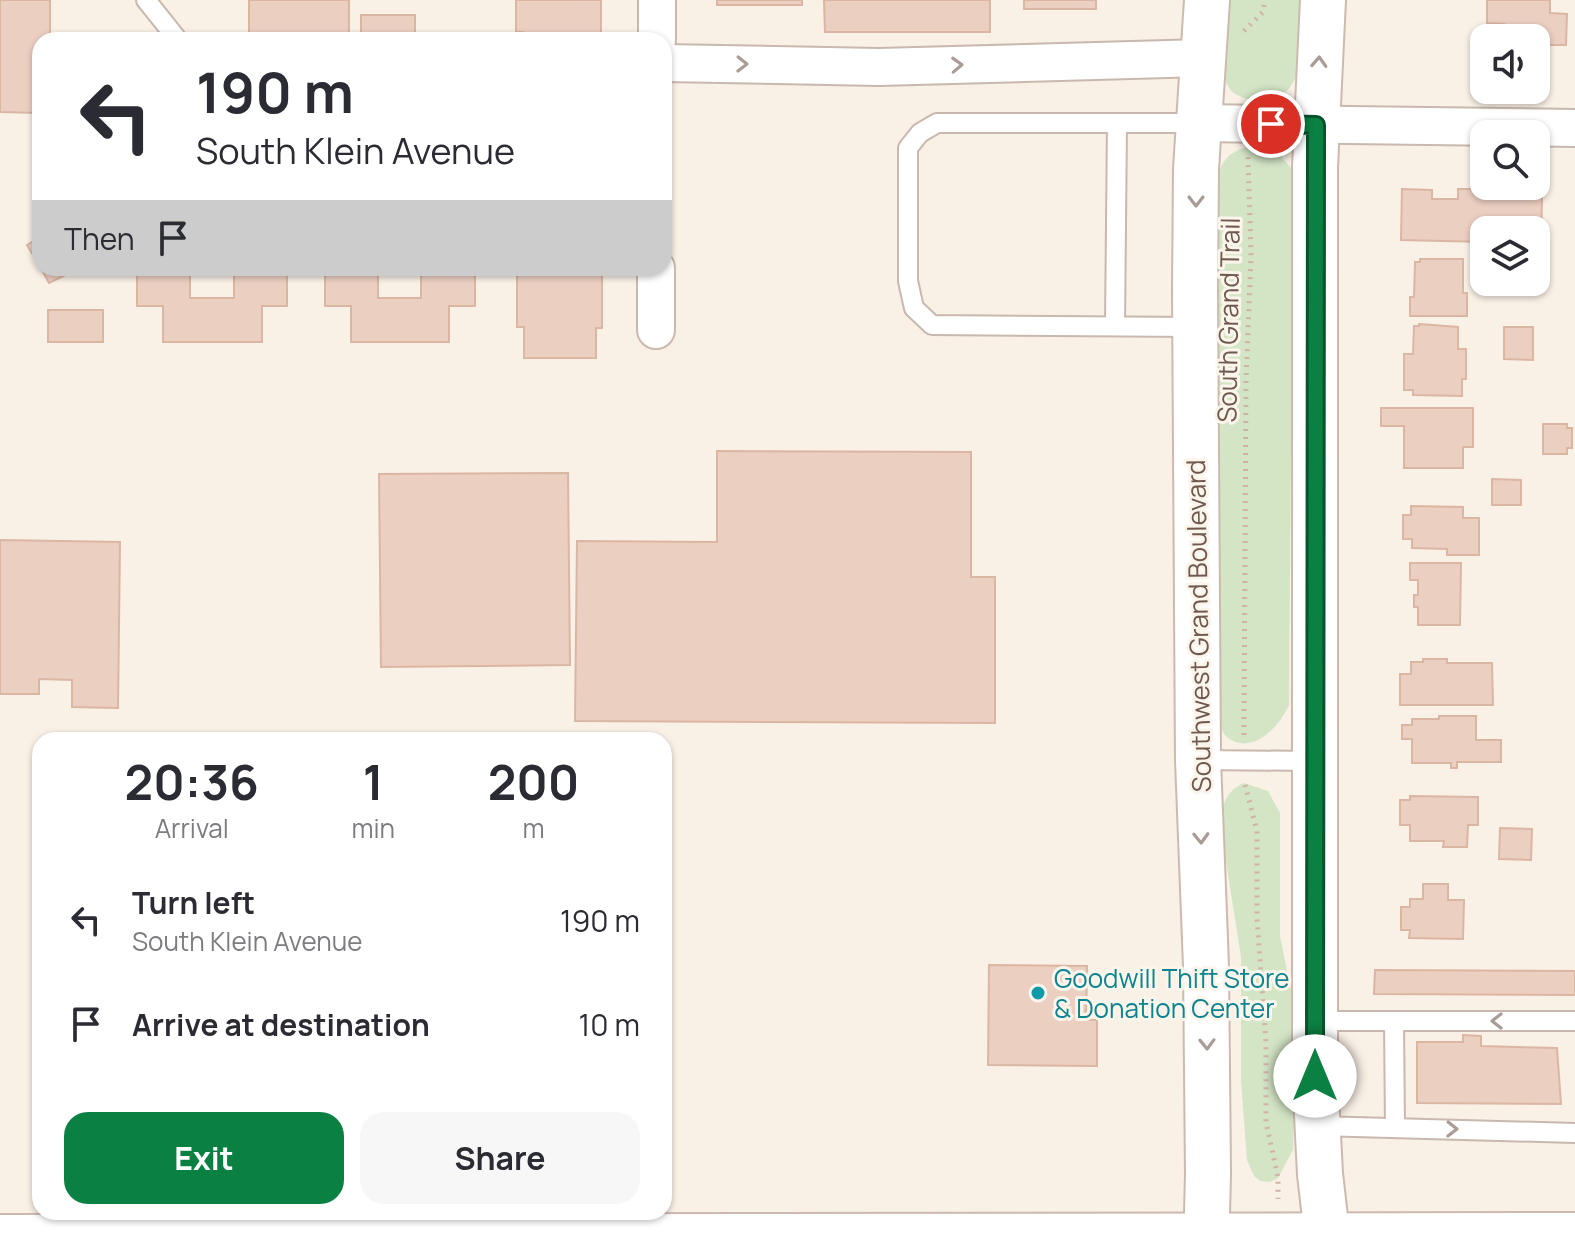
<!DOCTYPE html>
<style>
body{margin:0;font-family:Manrope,sans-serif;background:#f7f7f7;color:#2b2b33;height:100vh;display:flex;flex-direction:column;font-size:30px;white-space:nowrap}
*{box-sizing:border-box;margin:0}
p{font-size:26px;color:#7c7c81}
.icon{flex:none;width:44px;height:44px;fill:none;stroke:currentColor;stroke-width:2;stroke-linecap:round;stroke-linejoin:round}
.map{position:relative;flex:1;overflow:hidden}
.drawer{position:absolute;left:32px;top:732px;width:640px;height:488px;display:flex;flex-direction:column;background:#fff;border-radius:24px;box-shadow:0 2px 6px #0004}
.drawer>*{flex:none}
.banner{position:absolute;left:32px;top:32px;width:640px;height:244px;border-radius:24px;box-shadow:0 2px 6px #0004;background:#fff;color:#2b2b33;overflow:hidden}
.controls{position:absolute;left:1470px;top:24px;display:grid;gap:16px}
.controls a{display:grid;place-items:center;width:80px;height:80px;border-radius:16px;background:#fff;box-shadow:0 2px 6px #0004;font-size:40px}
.pin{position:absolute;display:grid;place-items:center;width:68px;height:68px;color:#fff;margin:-34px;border:4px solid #fff;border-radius:50%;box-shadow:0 2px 8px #0007}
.me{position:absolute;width:88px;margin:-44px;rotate:0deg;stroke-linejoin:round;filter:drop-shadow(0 0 6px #0008)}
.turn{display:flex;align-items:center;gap:28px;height:168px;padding:0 32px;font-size:36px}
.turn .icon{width:104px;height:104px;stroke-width:2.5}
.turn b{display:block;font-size:56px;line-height:68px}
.then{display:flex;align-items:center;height:76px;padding:0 32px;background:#0003;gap:16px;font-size:30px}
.eta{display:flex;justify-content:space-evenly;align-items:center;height:136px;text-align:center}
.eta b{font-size:48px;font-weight:700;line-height:56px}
.cta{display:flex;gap:16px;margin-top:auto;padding:16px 32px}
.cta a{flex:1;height:92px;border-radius:24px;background:#0b8043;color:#fff;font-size:32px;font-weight:700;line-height:92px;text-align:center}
.cta a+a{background:#f7f7f7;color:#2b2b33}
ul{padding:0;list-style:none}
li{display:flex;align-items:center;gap:24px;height:104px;padding:0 32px}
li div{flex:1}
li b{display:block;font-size:30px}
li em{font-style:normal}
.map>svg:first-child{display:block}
.green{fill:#d4e5c6}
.building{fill:#ebcfc1;stroke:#dbb6a3;stroke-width:2}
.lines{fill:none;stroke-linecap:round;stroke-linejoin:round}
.lane-casing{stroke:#c9b8ad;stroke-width:22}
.street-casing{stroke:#c9b8ad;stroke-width:40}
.secondary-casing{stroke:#cdbaae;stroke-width:48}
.path{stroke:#cfb3a4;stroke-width:5;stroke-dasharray:2 6;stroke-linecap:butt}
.lane{stroke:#fff;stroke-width:18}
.street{stroke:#fff;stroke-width:36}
.secondary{stroke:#fff;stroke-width:44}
.oneway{stroke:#a99b95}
.route-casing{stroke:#07532c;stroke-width:20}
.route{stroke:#0b8043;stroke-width:14}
.culture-dot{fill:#0f9aa8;stroke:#fcf5eb;stroke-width:3}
.labels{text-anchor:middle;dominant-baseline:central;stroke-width:6;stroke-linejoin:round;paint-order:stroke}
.street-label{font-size:26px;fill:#6f584e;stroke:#fcf5eb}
.culture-label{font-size:26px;fill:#0d838f;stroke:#fcf5eb;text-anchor:start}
</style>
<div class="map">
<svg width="1575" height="1252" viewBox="0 0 1575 1252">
<rect width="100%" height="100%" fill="#f9f0e6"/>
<g class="green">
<path d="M 1227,0 L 1302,0 C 1300,23 1303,52 1297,74 C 1289,97 1269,105 1248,99 C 1240,97 1232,94 1228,86 C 1217,68 1226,21 1227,0 Z"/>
<path d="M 1254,145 L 1276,151 L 1293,170 L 1289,705 C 1280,725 1254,756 1228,738 C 1224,735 1220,727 1217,722 L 1216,185 C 1220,161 1229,150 1254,145 Z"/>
<path d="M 1244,783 L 1268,791 L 1280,813 L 1280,936 L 1297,1020 L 1293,1150 L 1278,1178 L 1270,1182 L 1260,1181 L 1254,1176 L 1247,1160 L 1241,1081 L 1241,957 L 1222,836 C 1221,812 1221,793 1244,783 Z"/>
</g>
<g class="building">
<path d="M 0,0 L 50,0 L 50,40 L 40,40 L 40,113 L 0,112 Z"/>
<rect x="249" y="0" width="100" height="40"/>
<path d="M 516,0 L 601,0 L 601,34 L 595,34 L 595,40 L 523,40 L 523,32 L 516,32 Z"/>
<rect x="717" y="0" width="85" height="5"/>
<path d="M 824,0 L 990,0 L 990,32 L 825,32 Z"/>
<rect x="1024" y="0" width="72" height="9"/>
<path d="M 1487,0 L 1550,0 L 1550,13 L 1567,14 L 1566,45 L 1548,45 L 1548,36 L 1523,38 L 1523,35 L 1504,35 L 1504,24 L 1487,23 Z"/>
<rect x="361" y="15" width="54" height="25"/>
<path d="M 1402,189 L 1432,190 L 1432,199 L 1458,199 L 1458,189 L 1492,189 L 1492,199 L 1542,198 L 1541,243 L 1536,243 L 1536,230 L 1484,230 L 1484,242 L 1401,240 Z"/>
<path d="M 40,237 L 40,267 L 27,245 Z"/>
<path d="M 1420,259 L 1463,259 L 1463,293 L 1467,293 L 1467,316 L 1410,316 L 1410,297 L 1414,297 L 1415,262 L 1420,262 Z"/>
<path d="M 41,268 L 80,268 L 49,283 Z"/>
<path d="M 137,268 L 190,268 L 190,298 L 234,298 L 234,268 L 287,268 L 287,306 L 262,306 L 262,342 L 163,342 L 163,306 L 137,306 Z"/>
<path d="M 325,268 L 378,268 L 378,298 L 421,298 L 421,268 L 475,268 L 475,306 L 449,306 L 449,342 L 351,342 L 351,306 L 325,306 Z"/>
<path d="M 517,268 L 602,268 L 602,328 L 596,328 L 596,358 L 524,358 L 524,327 L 517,327 Z"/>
<rect x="48" y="310" width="55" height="32"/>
<path d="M 1419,324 L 1458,327 L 1458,349 L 1466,349 L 1466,379 L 1462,379 L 1462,396 L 1413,395 L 1413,390 L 1404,390 L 1404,354 L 1413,354 L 1414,326 L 1419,326 Z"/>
<path d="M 1504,327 L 1533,327 L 1533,360 L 1504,359 Z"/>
<path d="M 1381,408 L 1473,408 L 1473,447 L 1463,447 L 1463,468 L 1404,468 L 1404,426 L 1381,426 Z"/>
<path d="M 1543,424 L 1567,424 L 1567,428 L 1572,428 L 1572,448 L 1567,448 L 1567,454 L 1543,454 Z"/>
<path d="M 717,451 L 971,452 L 971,577 L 995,577 L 995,723 L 575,721 L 577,541 L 717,542 Z"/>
<path d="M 568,473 L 570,665 L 381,667 L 379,474 Z"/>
<path d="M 1492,479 L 1521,480 L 1521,505 L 1492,505 Z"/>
<path d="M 1411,506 L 1463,507 L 1463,518 L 1479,518 L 1479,555 L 1447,555 L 1447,549 L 1412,548 L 1412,539 L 1403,539 L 1403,515 L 1411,515 Z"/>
<path d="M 0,540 L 120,542 L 118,708 L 72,707 L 72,680 L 39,679 L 39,694 L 0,694 Z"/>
<path d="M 1410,563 L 1461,563 L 1460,625 L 1418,625 L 1418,607 L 1414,607 L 1414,595 L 1418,595 L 1418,580 L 1410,580 Z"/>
<path d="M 1423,659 L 1447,659 L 1447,663 L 1492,663 L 1493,705 L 1400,705 L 1400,674 L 1411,674 L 1411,662 L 1423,662 Z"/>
<path d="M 1439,716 L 1476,716 L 1476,740 L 1501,740 L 1501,762 L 1457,762 L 1457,768 L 1451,768 L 1451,763 L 1412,763 L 1412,739 L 1402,739 L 1402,725 L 1412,725 L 1412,719 L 1439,719 Z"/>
<path d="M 1410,796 L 1478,797 L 1478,825 L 1468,825 L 1467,847 L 1443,847 L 1444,841 L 1410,841 L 1410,825 L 1400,825 L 1400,800 L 1410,800 Z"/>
<path d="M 1500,828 L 1532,829 L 1531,860 L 1499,859 Z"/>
<path d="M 1423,884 L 1448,884 L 1448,900 L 1464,900 L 1463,939 L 1409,938 L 1410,930 L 1401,930 L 1401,907 L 1410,907 L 1410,899 L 1423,899 Z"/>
<path d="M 989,965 L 1087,966 L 1086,1020 L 1097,1020 L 1097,1066 L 988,1065 Z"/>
<path d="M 1375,970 L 1575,971 L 1575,995 L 1374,994 Z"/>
<path d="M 1463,1035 L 1481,1036 L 1481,1046 L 1557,1048 L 1561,1104 L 1417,1103 L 1417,1042 L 1463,1042 Z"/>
</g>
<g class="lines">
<g class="lane-casing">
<g id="lane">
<path d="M 146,0 L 178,40"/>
<path d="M 1115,326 L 1117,123"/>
<path d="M 1196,327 L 932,325 L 914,308 L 908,281 L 908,148 L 920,133 L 937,123 L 1199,123"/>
<path d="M 1198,760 L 1314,761"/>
<path d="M 1315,1021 L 1575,1021"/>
<path d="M 1394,1021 L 1395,1128"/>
<path d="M 1318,1126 L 1575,1133"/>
</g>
</g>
<g class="street-casing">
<g id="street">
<path d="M 657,0 L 657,40"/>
<path d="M 664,63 L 879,67 L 1203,58"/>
<path d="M 1199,123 L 1575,128"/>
<path d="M 656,330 L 656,268"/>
</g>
</g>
<g class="secondary-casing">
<g id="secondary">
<path d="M 1323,0 L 1315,167 L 1315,1076 L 1320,1174 L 1329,1252"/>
<path d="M 0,1237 L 1575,1235"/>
<path d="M 1206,1252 L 1208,1174 L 1206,966 L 1198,760 L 1195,293 L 1196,169 L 1207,0"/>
</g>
</g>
<g class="path">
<path d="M 1244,31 L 1263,12 L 1265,0"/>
<path d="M 1244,735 L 1246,381 L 1251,256 L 1248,157"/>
<path d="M 1245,785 L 1257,831 L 1257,919 L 1266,1043 L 1266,1122 L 1278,1178 L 1278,1199"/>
</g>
<use href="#lane" class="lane"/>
<use href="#street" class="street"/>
<use href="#secondary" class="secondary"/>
</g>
<defs><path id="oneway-chevron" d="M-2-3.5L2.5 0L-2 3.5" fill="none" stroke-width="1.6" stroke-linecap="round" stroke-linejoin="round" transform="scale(2)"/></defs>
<g class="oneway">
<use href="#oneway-chevron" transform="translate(1319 62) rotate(-87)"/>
<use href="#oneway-chevron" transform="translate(742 64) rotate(1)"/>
<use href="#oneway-chevron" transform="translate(957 65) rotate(-2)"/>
<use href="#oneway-chevron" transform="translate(1196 201) rotate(90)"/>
<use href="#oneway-chevron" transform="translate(1201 838) rotate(88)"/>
<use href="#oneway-chevron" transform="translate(1497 1021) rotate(-180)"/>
<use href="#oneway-chevron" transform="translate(1207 1044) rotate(89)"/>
<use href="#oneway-chevron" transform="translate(1452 1129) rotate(1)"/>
</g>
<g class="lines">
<g class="route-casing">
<path id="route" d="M 1271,124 L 1316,125 L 1315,1076"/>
</g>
<use href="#route" class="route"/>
</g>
<circle class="culture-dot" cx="1038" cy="993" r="8"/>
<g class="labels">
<g class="street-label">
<text transform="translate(1228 320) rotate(-89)">South Grand Trail</text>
<text transform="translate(1198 626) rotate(-91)">Southwest Grand Boulevard</text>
</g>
<g class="culture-label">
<text x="1054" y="978">Goodwill Thift Store<tspan x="1054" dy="30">&amp; Donation Center</tspan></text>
</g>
</g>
</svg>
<div class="controls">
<a><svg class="icon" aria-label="sound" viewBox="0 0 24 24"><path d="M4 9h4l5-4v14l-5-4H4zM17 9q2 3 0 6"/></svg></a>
<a><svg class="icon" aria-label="search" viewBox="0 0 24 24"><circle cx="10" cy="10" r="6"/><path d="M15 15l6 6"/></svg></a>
<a><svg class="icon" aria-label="layers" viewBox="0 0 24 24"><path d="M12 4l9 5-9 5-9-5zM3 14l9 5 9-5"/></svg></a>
</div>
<div class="pin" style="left:1271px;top:124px;background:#d93025"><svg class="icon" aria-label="arrive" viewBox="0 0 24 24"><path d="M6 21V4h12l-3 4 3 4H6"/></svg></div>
<svg class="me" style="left:1315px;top:1076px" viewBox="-20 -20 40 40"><circle r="19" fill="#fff"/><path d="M0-13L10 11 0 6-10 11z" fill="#0b8043"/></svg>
<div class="banner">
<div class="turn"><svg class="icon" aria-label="left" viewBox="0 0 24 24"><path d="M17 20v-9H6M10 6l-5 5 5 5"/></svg><div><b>190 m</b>South Klein Avenue</div></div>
<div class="then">Then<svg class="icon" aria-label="arrive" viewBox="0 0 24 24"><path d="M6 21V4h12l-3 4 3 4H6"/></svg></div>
</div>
<section class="drawer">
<div class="eta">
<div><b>20:36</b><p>Arrival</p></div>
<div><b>1</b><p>min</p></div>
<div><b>200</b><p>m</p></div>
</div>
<ul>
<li><svg class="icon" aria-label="left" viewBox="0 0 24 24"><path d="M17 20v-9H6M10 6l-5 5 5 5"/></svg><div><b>Turn left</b><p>South Klein Avenue</p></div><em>190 m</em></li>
<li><svg class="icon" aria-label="arrive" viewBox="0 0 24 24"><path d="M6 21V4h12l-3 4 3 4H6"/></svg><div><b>Arrive at destination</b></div><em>10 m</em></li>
</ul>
<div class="cta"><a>Exit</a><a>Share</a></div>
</section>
</div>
